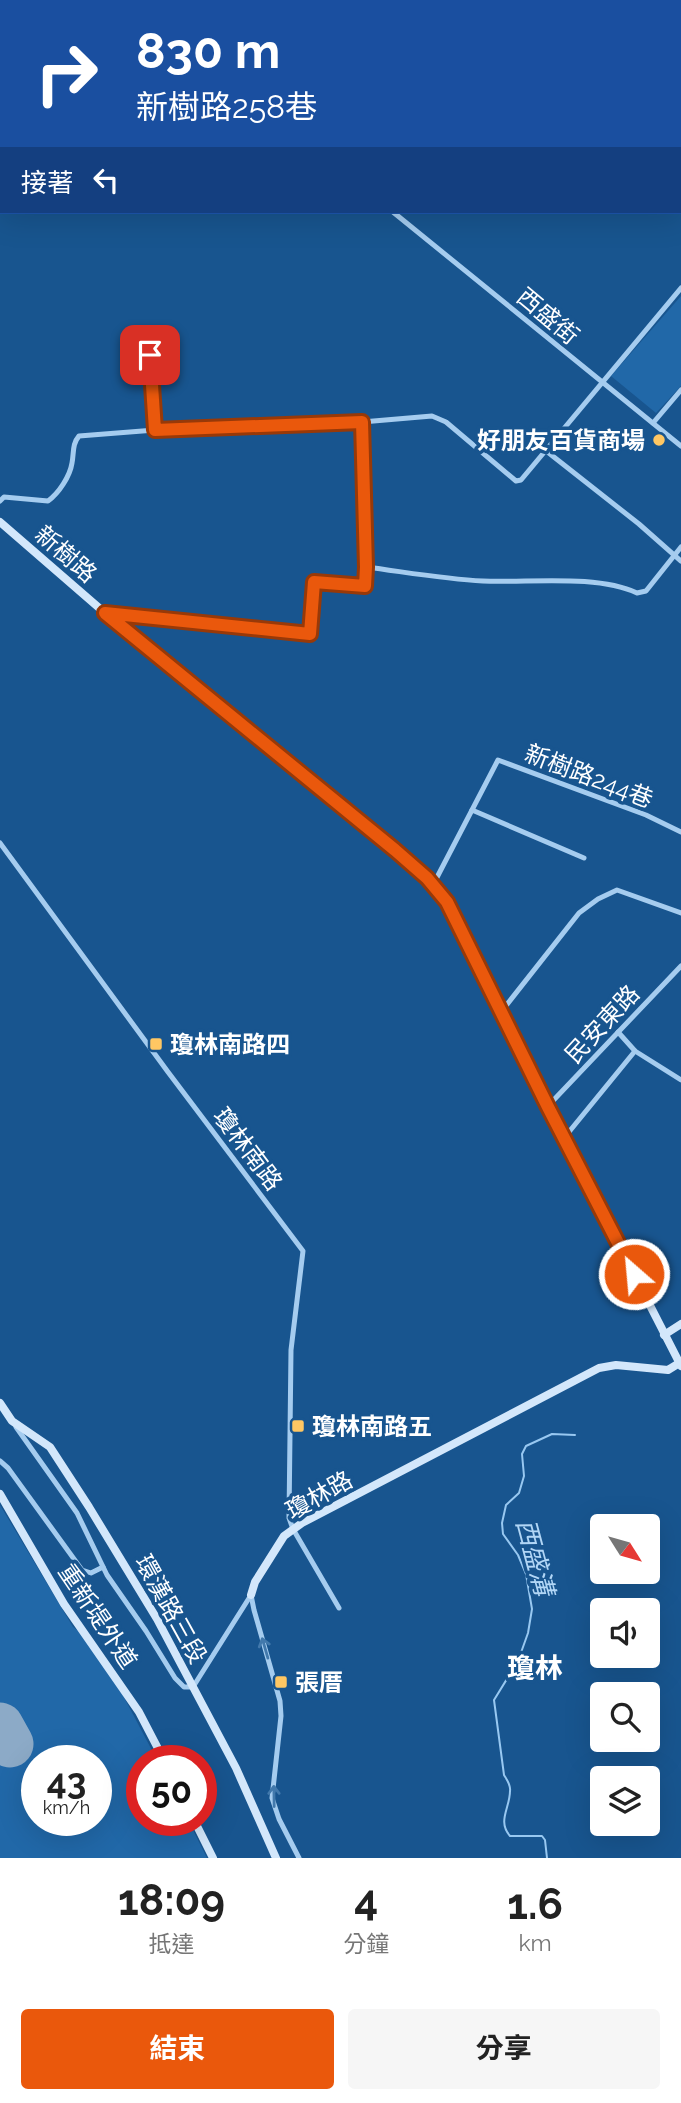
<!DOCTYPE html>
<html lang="zh-TW">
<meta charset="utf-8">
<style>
body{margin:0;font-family:Raleway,"Noto Sans TC",sans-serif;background:#f6f6f6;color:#222;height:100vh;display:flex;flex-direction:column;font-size:26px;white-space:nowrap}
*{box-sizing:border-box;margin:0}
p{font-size:23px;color:#767676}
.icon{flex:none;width:38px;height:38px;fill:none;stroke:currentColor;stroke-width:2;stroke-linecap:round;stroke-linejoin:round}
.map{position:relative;height:1858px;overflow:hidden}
.sheet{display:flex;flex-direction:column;background:#fff;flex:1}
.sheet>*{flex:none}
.banner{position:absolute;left:0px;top:0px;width:682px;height:214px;box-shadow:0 7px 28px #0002;background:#1a4fa0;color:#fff;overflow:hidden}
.needle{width:46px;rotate:127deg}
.fabs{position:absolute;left:590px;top:1514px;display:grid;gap:14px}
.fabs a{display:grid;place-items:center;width:70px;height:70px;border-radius:7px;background:#fff;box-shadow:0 7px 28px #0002;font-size:35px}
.speed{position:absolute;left:21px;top:1745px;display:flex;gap:14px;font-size:35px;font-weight:700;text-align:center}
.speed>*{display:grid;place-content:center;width:91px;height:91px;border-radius:50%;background:#fff;box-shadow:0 7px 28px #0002;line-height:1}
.speed small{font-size:18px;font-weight:400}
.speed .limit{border:10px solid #d22;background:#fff;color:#111}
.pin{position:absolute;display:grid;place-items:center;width:60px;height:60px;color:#fff;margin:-30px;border-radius:14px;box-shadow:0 4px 10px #0006}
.me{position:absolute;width:77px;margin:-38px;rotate:333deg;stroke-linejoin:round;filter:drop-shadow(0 0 5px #0008)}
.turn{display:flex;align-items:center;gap:24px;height:147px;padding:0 21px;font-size:32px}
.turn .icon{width:91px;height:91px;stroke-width:2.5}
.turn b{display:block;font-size:49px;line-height:60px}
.then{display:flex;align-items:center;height:66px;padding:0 21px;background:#0003;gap:14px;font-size:26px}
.eta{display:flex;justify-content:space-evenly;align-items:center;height:119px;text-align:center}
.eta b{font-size:42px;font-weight:700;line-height:49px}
.primary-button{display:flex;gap:14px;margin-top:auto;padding:14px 21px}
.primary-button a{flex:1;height:80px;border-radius:7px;background:#ea580c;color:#fff;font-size:28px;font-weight:700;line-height:80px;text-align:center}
.primary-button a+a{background:#f6f6f6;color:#222}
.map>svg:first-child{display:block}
.green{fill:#2168a8;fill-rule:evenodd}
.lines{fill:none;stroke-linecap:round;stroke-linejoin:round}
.stream{stroke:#98c8f1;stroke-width:2}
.runway{stroke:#8caac7;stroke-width:47}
.street{stroke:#a5ccef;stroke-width:5}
.secondary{stroke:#d3e7fb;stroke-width:8}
.oneway{stroke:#4279ac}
.route-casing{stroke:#983908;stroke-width:18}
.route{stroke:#ea580c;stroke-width:12}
.poi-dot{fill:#ffc763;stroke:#18558f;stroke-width:2.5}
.labels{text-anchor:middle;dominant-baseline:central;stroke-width:7;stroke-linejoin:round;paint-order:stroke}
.street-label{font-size:24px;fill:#fff;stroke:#18558f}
.poi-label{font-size:24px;font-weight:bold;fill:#fff;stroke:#18558f;text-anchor:start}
.water-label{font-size:26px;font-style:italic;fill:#b1d6f6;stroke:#18558f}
.quarter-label{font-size:28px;font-weight:bold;fill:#fff;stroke:#18558f}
</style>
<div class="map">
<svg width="681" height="1858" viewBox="0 0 681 1858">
<rect width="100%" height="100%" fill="#18558f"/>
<g class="green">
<path d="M 681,296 L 681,386 L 656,413 L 611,376 Z"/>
<path d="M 0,1505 L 73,1627 L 96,1644 L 157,1760 L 142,1760 L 142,1820 L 188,1820 L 207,1858 L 0,1858 ZM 37,1760 L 96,1760 L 96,1820 L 37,1820 Z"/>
</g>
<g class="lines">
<path class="stream" d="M 547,1858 L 545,1840 L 542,1836 L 510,1836 C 497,1821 510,1808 510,1791 C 511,1785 507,1780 504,1775 L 494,1700 L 518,1661 L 528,1633 L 532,1609 L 526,1574 L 518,1555 L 503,1534 L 502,1523 L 506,1505 L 519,1493 L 524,1476 L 522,1454 L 526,1446 L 552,1434 L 575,1435"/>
<path class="runway" d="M 0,1726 L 10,1744"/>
<g class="street">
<path d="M 223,0 L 224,2"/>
<path d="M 418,2 L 419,0"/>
<path d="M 0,24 L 2,25"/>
<path d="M 0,136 L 2,136"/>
<path d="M 393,212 L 681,446"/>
<path d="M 150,355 L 155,430"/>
<path d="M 362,422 L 432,416 L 446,422 L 516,481 L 521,480 L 681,288"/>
<path d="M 653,423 L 681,390"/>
<path d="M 545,450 L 639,524 L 681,561"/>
<path d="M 0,501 L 4,497 L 48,501 C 59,493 70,476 72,463 C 74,453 72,444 79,436 L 155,430 L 362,422 L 366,567 C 405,572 444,579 483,581 C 529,583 596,574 637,593 L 646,591 L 681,547"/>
<path d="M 107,613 L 310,634 L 314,582 L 365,586 L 366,567"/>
<path d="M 472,810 L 584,858"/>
<path d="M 0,843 L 168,1072 L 303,1251 L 291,1350 L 289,1518 L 293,1529 L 339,1608"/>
<path d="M 433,885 L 498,760 L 646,815 L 681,832"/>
<path d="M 501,1012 L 579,913 L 598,899 L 617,890 L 681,913"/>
<path d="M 618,1032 L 635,1051 L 681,1080"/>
<path d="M 548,1106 L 681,966"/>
<path d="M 564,1138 L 635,1051"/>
<path d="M 16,1427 L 77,1513 L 107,1575 L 146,1631 L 175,1678 L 184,1687 L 193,1687 L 251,1595"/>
<path d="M 0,1461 L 8,1468 L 82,1570 L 91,1573 L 103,1567"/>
<path d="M 251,1595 L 254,1610 L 280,1701 L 281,1716 L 272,1798 L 279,1819 L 299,1858"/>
</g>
<g class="secondary">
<path d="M 464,0 L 467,2"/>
<path d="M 681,189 L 681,190"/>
<path d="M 0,522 L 105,613 L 395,850 L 427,878 L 447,902 L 548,1106 L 681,1366"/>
<path d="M 664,1335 L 681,1324"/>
<path d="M 0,1403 L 12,1421 L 50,1447 L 89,1507 L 157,1619 L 236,1768 L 276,1858"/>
<path d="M 0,1494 L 64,1604 L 139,1712 L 164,1760"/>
<path d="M 251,1595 L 255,1582 L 284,1536 L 302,1523 L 599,1368 L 616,1365 L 668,1370 L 681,1362"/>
<path d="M 194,1820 L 213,1858"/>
</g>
</g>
<defs><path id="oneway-shaft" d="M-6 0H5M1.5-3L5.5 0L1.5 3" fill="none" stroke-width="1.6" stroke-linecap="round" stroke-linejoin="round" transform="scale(1.75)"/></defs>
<g class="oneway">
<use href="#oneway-shaft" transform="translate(265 1648) rotate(-106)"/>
<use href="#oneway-shaft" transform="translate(274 1796) rotate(-91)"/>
</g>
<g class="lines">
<g class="route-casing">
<path id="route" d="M 150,355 L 155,430 L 362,422 L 366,567 L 365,586 L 314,582 L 310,634 L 105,613 L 395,850 L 427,878 L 447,902 L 548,1107 L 634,1274"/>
</g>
<use href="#route" class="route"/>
</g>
<g class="poi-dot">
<circle cx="659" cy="440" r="7"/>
<rect x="149" y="1037" width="14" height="14" rx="3.5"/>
<rect x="291" y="1419" width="14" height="14" rx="3.5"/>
<rect x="274" y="1675" width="14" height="14" rx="3.5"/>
</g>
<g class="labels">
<g class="street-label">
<text transform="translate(548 316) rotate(40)">西盛街</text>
<text transform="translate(66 554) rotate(41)">新樹路</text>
<text transform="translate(589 776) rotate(21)">新樹路244巷</text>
<text transform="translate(602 1024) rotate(-47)">民安東路</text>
<text transform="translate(248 1149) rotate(53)">瓊林南路</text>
<text transform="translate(319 1495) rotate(-29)">瓊林路</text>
<text transform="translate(171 1609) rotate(61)">環漢路三段</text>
<text transform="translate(98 1616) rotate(56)">重新堤外道</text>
</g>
<g class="poi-label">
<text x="645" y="440" text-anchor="end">好朋友百貨商場</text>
<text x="170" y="1044">瓊林南路四</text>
<text x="312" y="1426">瓊林南路五</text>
<text x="295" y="1682">張厝</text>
</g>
<g class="water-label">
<text transform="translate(535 1557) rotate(75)">西盛溝</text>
</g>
<g class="quarter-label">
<text x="535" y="1668">瓊林</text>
</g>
</g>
</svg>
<div class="fabs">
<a><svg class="needle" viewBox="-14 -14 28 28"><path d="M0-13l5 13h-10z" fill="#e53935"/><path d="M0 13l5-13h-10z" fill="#767676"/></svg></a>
<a><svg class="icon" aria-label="sound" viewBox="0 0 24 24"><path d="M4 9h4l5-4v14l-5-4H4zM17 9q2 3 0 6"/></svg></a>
<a><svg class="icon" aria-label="search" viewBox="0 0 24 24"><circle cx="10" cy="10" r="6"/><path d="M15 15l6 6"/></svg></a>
<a><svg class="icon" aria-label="layers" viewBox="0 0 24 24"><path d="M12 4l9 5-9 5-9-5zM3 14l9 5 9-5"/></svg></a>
</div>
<div class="speed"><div>43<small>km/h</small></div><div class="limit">50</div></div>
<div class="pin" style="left:150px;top:355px;background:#d93025"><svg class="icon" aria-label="arrive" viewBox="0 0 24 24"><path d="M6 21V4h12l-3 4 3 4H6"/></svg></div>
<svg class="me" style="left:634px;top:1274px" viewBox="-20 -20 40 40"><circle r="17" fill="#ea580c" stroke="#fff" stroke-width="3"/><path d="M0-11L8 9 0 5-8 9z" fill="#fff"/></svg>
<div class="banner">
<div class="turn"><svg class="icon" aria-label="right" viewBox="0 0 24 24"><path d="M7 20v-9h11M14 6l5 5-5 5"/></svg><div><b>830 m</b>新樹路258巷</div></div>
<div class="then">接著<svg class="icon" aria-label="left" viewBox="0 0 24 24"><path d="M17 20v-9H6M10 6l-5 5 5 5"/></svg></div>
</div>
</div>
<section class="sheet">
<div class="eta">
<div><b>18:09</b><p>抵達</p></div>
<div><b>4</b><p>分鐘</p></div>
<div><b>1.6</b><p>km</p></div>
</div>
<div class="primary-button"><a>結束</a><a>分享</a></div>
</section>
